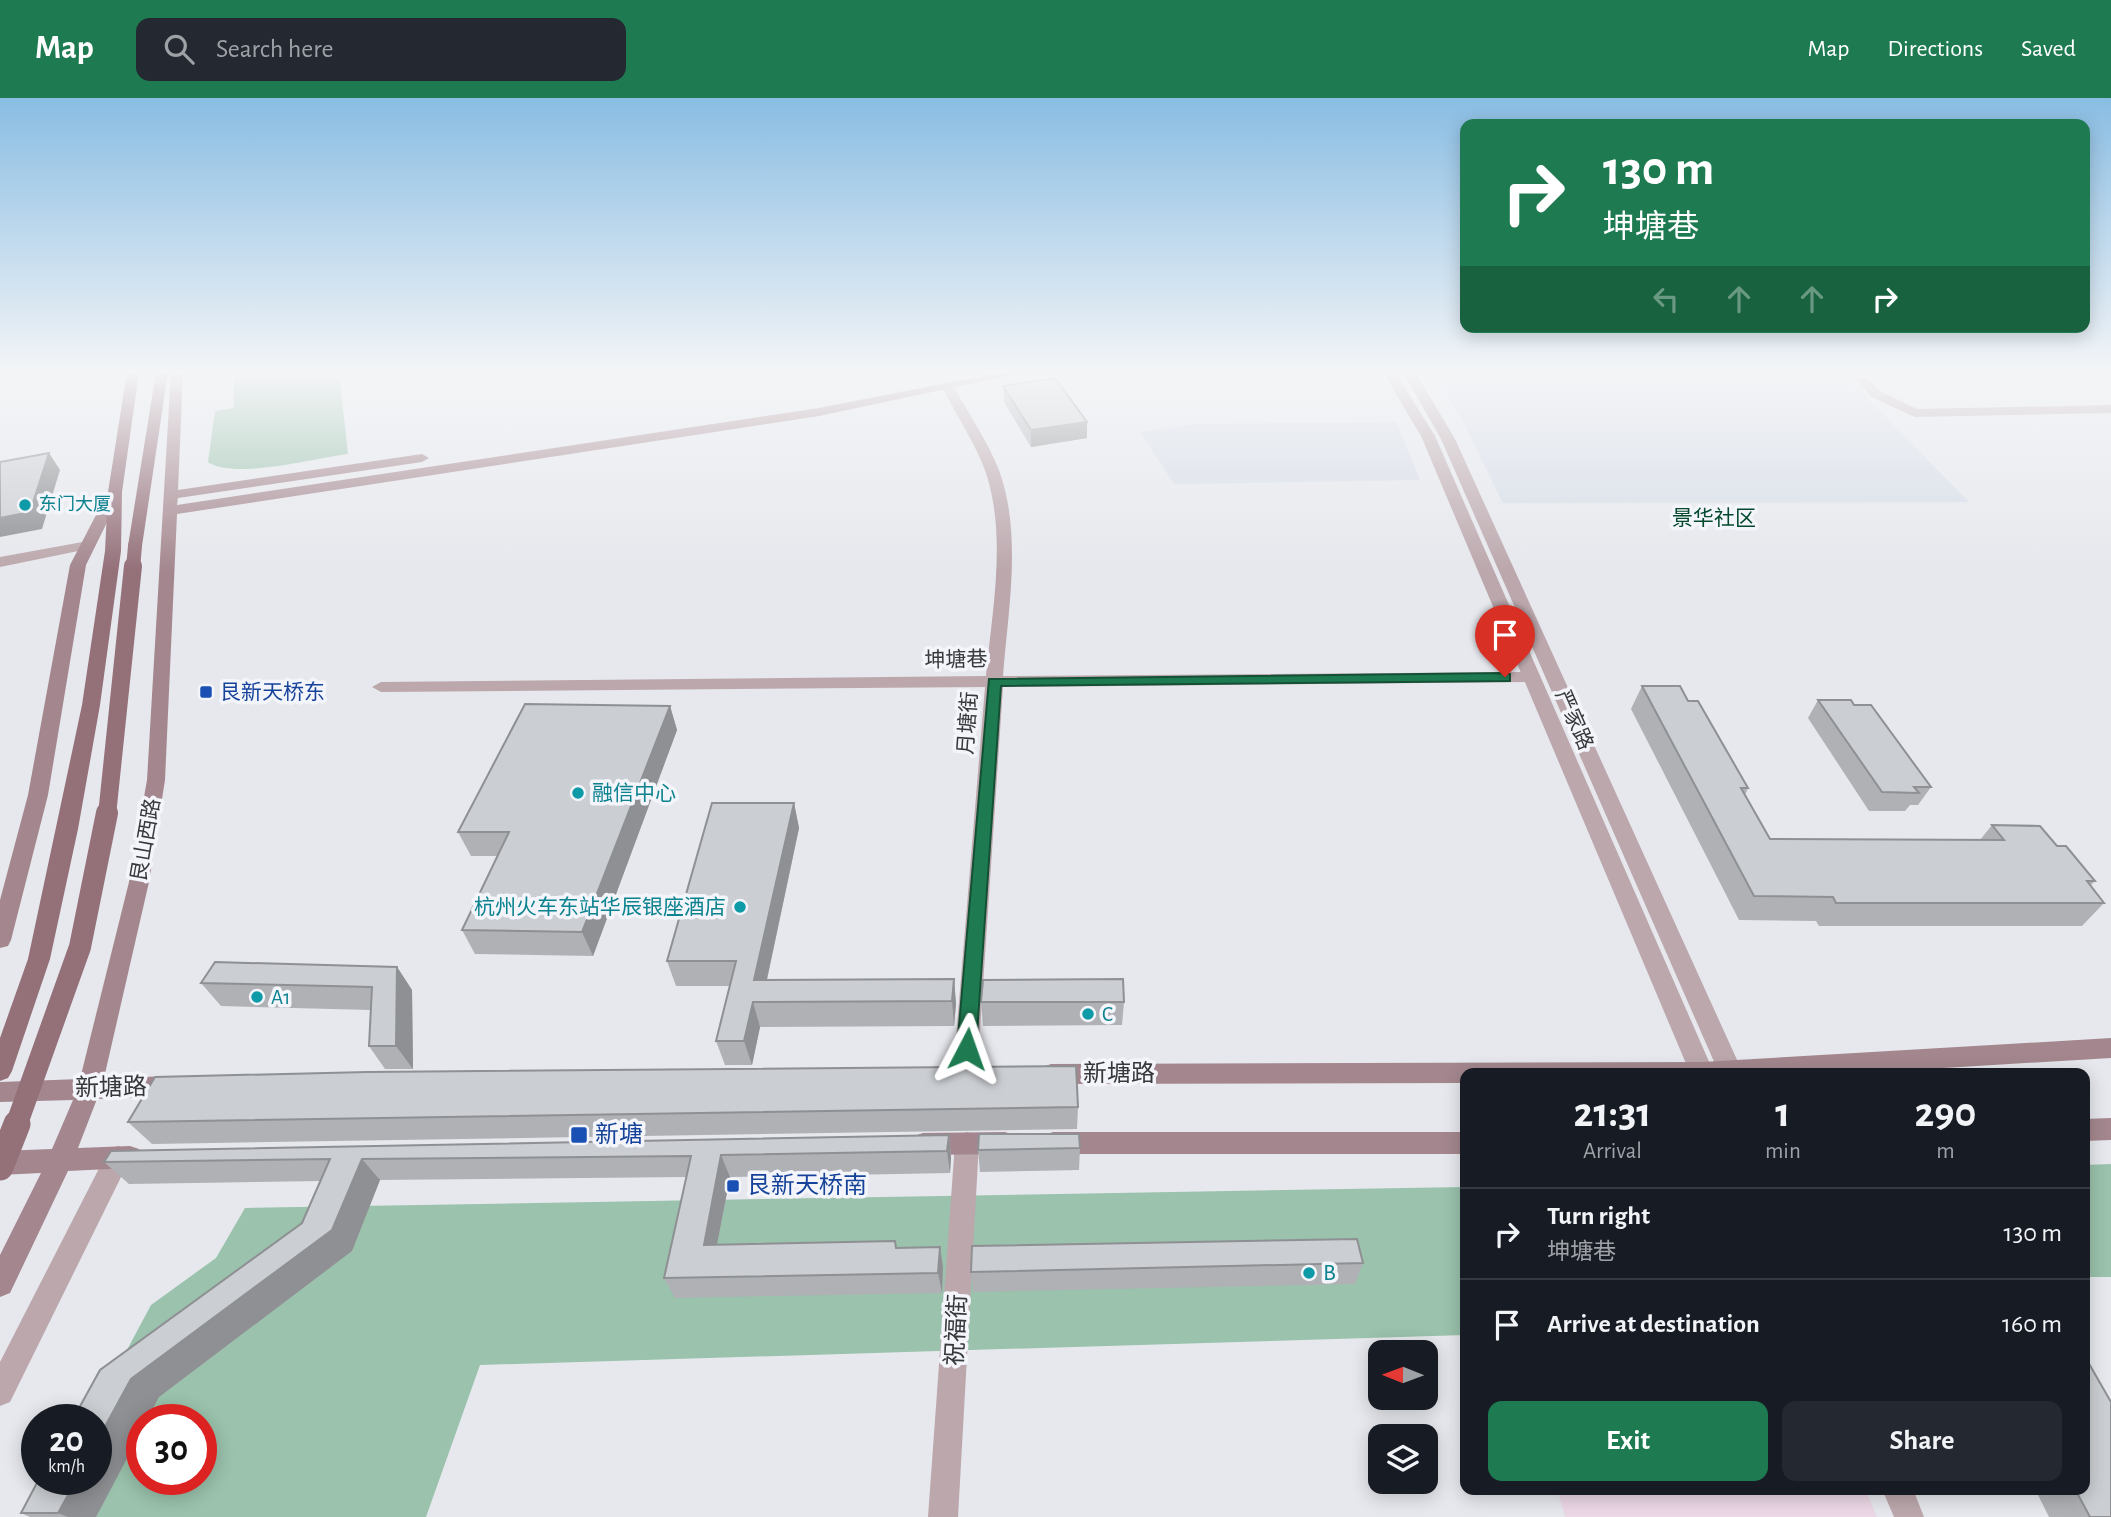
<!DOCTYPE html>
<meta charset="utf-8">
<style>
body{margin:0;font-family:"Alegreya Sans","Noto Sans SC",sans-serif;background:#242831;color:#f1f3f6;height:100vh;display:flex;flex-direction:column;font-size:26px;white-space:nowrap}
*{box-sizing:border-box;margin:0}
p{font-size:23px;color:#9ea1a6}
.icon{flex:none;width:38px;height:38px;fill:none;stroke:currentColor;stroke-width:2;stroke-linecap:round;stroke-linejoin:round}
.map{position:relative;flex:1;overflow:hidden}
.sheet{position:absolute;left:1460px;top:970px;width:630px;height:427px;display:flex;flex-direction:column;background:#171b24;border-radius:14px;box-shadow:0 4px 18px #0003}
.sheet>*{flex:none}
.top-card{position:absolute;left:1460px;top:21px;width:630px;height:214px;border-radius:14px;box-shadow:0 4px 18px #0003;background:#1e7b51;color:#fff;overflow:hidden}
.needle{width:46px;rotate:271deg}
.fabs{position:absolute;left:1368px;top:1242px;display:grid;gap:14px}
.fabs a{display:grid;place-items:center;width:70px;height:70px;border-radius:14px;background:#171b24;box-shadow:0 4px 18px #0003;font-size:35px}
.speed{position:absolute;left:21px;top:1306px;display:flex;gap:14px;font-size:35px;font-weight:700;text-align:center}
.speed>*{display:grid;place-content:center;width:91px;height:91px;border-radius:50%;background:#171b24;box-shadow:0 4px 18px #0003;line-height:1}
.speed small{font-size:18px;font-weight:400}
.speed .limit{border:10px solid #d22;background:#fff;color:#111}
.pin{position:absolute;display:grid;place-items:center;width:60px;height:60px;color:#fff;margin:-72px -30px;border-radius:50% 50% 50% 0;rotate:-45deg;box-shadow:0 0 7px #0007}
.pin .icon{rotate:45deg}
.me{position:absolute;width:77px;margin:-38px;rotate:4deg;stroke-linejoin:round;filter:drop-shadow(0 0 5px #0008)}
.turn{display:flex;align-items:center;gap:24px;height:147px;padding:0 28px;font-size:32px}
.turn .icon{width:91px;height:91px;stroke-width:2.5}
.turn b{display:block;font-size:49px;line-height:60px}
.lanes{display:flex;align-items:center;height:66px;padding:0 28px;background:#0003;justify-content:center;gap:35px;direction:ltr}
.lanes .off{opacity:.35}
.eta{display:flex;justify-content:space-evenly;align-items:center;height:119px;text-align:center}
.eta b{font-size:42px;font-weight:700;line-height:49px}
.primary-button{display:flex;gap:14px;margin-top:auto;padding:14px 28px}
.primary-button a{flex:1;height:80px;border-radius:14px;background:#1e7b51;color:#fff;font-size:28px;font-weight:700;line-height:80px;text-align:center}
.primary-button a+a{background:#242831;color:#f1f3f6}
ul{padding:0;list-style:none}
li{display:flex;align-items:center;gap:21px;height:91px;padding:0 28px;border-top:2px solid #363941}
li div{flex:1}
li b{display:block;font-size:26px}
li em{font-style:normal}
header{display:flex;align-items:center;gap:42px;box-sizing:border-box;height:98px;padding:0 35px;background:#1e7b51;color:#fff}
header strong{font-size:33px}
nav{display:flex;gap:38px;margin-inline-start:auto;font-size:24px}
.search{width:490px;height:63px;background:#242831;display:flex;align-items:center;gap:18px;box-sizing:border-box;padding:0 24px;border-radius:14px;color:#9ea1a6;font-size:26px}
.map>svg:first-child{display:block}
.commercial{fill:#ecd7e6}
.built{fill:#d6dce7}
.green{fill:#9ac2ac;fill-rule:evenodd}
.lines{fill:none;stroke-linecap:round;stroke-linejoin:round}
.minor{fill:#bba7ac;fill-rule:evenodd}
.tertiary{fill:#bba7ac;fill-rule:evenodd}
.secondary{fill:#a4878e;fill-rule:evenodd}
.primary{fill:#947079;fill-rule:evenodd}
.primary-bridge-far3{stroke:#947079;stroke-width:14}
.primary-bridge-far2{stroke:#947079;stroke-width:18}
.primary-bridge-far1{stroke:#947079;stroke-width:22}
.primary-bridge{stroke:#947079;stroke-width:27}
.wall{fill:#afb1b5}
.shaded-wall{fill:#8e9093}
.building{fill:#cbced2;stroke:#8e9093;stroke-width:2}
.route{fill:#1e7b51;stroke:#145035;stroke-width:2}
.culture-dot{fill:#0f9aa8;stroke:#f3f5fb;stroke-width:2.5}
.transit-dot{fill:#1a4fb4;stroke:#f3f5fb;stroke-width:2.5}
.labels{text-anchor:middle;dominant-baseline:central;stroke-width:7;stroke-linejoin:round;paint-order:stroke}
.far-culture-label{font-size:18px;fill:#0d838f;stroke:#f3f5fb;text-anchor:start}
.far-quarter-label{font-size:21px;fill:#04492d;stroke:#f3f5fb}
.street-label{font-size:21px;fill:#37383a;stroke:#f3f5fb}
.transit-label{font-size:21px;fill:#164399;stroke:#f3f5fb;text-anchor:start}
.culture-label{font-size:21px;fill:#0d838f;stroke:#f3f5fb;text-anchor:start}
.near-street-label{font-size:24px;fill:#37383a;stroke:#f3f5fb}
.near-transit-label{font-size:24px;fill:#164399;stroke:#f3f5fb;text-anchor:start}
.near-culture-label{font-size:24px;fill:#0d838f;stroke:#f3f5fb;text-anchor:start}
</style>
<header>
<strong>Map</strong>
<div class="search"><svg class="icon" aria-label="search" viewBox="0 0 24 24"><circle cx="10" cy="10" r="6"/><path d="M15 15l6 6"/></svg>Search here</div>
<nav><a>Map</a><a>Directions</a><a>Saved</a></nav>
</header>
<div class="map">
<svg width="2111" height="1419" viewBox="0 0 2111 1419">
<rect width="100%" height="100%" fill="#e6e8ed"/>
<path class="commercial" d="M 1557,1391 L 1865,1391 L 1877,1419 L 1565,1419 Z"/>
<g class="built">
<path d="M 1433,274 L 1842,274 L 1969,404 L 1503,405 L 1463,324 Z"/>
<path d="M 1396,324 L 1420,382 L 1174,386 L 1140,334 L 1196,326 Z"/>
</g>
<g class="green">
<path d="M 234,274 L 339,274 L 348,356 C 316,360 234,382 208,364 L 215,313 L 234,310 Z"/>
<path d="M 2111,1066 L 2111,1179 L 2084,1179 L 2084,1067 Z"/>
<path d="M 1465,1089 L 1465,1237 L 480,1267 L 426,1419 L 38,1419 L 96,1381 L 96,1321 L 90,1321 L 151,1207 L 216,1160 L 245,1110 ZM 142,1321 L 201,1321 L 201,1381 L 142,1381 Z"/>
</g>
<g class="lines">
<g class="minor">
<path d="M 926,274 L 938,274 L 941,278 L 931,281 Z"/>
<path d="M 1848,274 L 1861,274 L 1880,293 L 1917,311 L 2111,307 L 2111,315 L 1915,319 L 1872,299 Z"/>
<path d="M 944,286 L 954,289 C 969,317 989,345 1000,375 C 1022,439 1008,512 1003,578 L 1532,574 L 1541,579 L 1532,584 L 1003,589 L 977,977 L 973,984 L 965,987 L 957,984 L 953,977 L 985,589 L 381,594 L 372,589 L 381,584 L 986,578 C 992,512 1007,440 986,375 C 976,346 956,317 942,289 Z"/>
<path d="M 88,443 L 95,447 L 93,450 L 0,469 L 0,459 Z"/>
<path d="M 967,1034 L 976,1037 L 979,1045 L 958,1419 L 928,1419 L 955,1045 L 958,1037 Z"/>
<path d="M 118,1048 L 127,1051 L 130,1059 L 127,1067 L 10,1304 L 0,1308 L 0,1264 L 109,1051 Z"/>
</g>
<g class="tertiary">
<path d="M 1383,274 L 1395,274 L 1435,338 L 1714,975 L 1690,975 L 1421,338 Z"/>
<path d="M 1403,274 L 1415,274 L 1455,341 L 1743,975 L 1719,975 L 1441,341 Z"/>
<path d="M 1882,1391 L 1913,1391 L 1924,1419 L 1894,1419 Z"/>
</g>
<g class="secondary">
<path d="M 171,274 L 183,274 L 178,392 L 422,356 L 429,360 L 422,364 L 178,400 L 177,407 L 819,310 L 1002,274 L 1026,274 L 819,318 L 177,416 L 165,682 L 149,784 L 104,980 L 174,978 L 182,981 L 186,988 L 182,995 L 174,998 L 97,1001 L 78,1050 L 130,1048 L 139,1051 L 142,1059 L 139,1067 L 130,1070 L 68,1073 L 10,1195 L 0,1199 L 0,1157 L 41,1075 L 0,1077 L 0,1053 L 52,1051 L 73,1002 L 0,1004 L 0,984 L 80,981 L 129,784 L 147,682 Z"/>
<path d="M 115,390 L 122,394 L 86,467 L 48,697 L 11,842 L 8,848 L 0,850 L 0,802 L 28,697 L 70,467 L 108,394 Z"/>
<path d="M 2111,940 L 2111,960 L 1861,975 L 1465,975 L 1465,985 L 1051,986 L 1043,983 L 1039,976 L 1043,969 L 1051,966 L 1702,964 Z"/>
<path d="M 2111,1020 L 2111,1042 L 2084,1043 L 2084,1021 Z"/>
<path d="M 1005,1034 L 1014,1037 L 1017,1045 L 1014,1053 L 1005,1056 L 923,1057 L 914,1054 L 911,1046 L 914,1038 L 923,1035 Z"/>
<path d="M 1053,1034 L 1465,1034 L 1465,1056 L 1053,1056 L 1044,1053 L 1041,1045 L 1044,1037 Z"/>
</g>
<g class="primary">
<path d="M 127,274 L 139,274 L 122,394 L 121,453 L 100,607 L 78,731 L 50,861 L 12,973 L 8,980 L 0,983 L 0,940 L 28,861 L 82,607 L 105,453 L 108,394 Z"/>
<path d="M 156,274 L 168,274 L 142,448 L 135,452 L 128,448 Z"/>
</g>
<path class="primary-bridge-far3" d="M 133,470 L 135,448"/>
<path class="primary-bridge-far2" d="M 107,717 L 133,468"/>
<path class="primary-bridge-far1" d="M 16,1028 L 80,849 L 107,715"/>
<path class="primary-bridge" d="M 0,1069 L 17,1026"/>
</g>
<g class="wall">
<path d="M 1003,288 L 1087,324 L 1087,340 L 1031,349 L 1004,304 Z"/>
<path d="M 1642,588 L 1688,603 L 1748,690 L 1745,697 L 1770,741 L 1980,742 L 1992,727 L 2057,748 L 2095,783 L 2090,788 L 2104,805 L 2082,828 L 1819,828 L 1816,823 L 1739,822 L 1631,611 Z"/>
<path d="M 1818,602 L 1931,689 L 1918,707 L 1910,707 L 1905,713 L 1869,713 L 1808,620 Z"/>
<path d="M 670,608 L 677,632 L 593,858 L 475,856 L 462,832 L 498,758 L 471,758 L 458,734 Z"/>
<path d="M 794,705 L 799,730 L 767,882 L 954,881 L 956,906 L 954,928 L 760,929 L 752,967 L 725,967 L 716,943 L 730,888 L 676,888 L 667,863 Z"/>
<path d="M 397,869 L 412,892 L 413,971 L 385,971 L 369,948 L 371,912 L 221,908 L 201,885 Z"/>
<path d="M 981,904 L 1124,904 L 1122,927 L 983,928 Z"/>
<path d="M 1078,1009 L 1077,1031 L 152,1046 L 128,1024 Z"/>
<path d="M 949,1037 L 951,1059 L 950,1075 L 730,1079 L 717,1147 L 897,1150 L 940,1149 L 943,1169 L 942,1195 L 675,1200 L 664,1180 L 686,1079 L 380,1082 L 352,1153 L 159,1299 L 142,1321 L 142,1332 L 96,1419 L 30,1419 L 21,1415 L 96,1321 L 302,1125 L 321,1083 L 129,1086 L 104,1064 Z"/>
<path d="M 1080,1050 L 1079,1072 L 980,1074 L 978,1052 Z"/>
<path d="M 1363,1165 L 1355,1186 L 973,1194 L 971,1174 Z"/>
<path d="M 2035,1391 L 2084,1391 L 2111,1419 L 2049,1419 Z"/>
</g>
<g class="shaded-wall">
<path d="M 1087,324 L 1087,340 L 1031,349 L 1031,332 Z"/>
<path d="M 49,355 L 60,372 L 42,431 L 0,439 L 0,420 Z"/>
<path d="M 670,608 L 677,632 L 593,858 L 582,834 Z"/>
<path d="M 794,705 L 799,730 L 762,904 L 754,882 Z"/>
<path d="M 397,869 L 412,892 L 413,971 L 396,948 Z"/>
<path d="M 954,881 L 956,906 L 954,928 L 952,903 Z"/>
<path d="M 753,904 L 760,929 L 752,967 L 744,943 Z"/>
<path d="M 949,1037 L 951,1059 L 950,1075 L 947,1053 Z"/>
<path d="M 721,1057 L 730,1079 L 713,1167 L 704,1147 Z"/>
<path d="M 362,1061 L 380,1082 L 352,1153 L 159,1299 L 147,1321 L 142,1321 L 142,1332 L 96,1419 L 68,1419 L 58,1415 L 77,1381 L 96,1381 L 96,1345 L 131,1281 L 332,1132 Z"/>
<path d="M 940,1149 L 943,1169 L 942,1195 L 938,1175 Z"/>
</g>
<g class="building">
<path d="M 1055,280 L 1087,324 L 1031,332 L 1003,288 Z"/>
<path d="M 49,355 L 30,414 L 0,420 L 0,364 Z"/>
<path d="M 1642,588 L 1680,588 L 1688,603 L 1698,603 L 1748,690 L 1741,690 L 1770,741 L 2004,742 L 1992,727 L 2040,728 L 2057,748 L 2066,748 L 2095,783 L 2087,783 L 2104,805 L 1836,805 L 1833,799 L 1754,798 Z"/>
<path d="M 1818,602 L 1851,602 L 1854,607 L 1871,607 L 1931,689 L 1914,689 L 1919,695 L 1882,694 Z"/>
<path d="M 525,606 L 670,608 L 582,834 L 462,832 L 509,734 L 458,734 Z"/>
<path d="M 712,705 L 794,705 L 754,882 L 954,881 L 952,903 L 753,904 L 744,943 L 716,943 L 736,863 L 667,863 Z"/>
<path d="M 215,864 L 397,869 L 396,948 L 369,948 L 372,889 L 201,885 Z"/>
<path d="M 1123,881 L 1124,904 L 981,904 L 983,882 Z"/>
<path d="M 1076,968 L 1078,1009 L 128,1024 L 155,979 L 367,974 Z"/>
<path d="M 979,1036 L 1079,1036 L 1080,1050 L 978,1052 Z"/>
<path d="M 949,1037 L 947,1053 L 721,1057 L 704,1147 L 895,1143 L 896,1150 L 940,1149 L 938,1175 L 664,1180 L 691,1058 L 362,1061 L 332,1132 L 131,1281 L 96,1345 L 96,1321 L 73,1321 L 100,1272 L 302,1125 L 330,1061 L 104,1064 L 111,1053 Z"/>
<path d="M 1357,1141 L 1363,1165 L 971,1174 L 972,1148 Z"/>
<path d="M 2084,1257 L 2111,1304 L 2111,1419 L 2090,1419 L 2075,1391 L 2084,1391 Z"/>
<path d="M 39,1381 L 77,1381 L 58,1415 L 21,1415 Z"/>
</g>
<linearGradient id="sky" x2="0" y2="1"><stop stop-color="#89bde3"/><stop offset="0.58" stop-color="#f4f5f7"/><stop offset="1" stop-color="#f4f5f7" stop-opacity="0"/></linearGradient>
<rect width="2111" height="473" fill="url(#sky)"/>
<path class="route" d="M 1505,575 L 1510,576 L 1510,583 L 1001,588 L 976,951 L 973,957 L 960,957 L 957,951 L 989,581 Z"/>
<g class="culture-dot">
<circle cx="25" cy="407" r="7"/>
<circle cx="578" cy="695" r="7"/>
<circle cx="740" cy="809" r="7"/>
<circle cx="257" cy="899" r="7"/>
<circle cx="1088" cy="916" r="7"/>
<circle cx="1309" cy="1175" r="7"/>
</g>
<g class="transit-dot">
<rect x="199" y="587" width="14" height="14" rx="3.5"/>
<rect x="570" y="1028" width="18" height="18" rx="3.5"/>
<rect x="726" y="1081" width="14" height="14" rx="3.5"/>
</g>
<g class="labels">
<g class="far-culture-label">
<text x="39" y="407">东门大厦</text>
</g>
<g class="far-quarter-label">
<text x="1714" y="420">景华社区</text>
</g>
<g class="street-label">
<text transform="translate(956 562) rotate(-1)">坤塘巷</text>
<text transform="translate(1574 622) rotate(66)">严家路</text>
<text transform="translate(968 625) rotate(-86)">月塘街</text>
<text transform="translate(146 742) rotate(-80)">艮山西路</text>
</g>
<g class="transit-label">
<text x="220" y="594">艮新天桥东</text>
</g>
<g class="culture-label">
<text x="592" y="695">融信中心</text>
<text x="726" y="809" text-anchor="end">杭州火车东站华辰银座酒店</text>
<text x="271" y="899">A1</text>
<text x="1102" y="916">C</text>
</g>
<g class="near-street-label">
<text x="1119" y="976">新塘路</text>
<text transform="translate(111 990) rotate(-1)">新塘路</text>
<text transform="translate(957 1232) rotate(-87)">祝福街</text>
</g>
<g class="near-transit-label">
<text x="595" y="1037">新塘</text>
<text x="747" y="1088">艮新天桥南</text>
</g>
<g class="near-culture-label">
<text x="1323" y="1175">B</text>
</g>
</g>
</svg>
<div class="fabs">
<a><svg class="needle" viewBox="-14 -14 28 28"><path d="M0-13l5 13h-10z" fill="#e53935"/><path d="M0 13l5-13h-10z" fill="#9ea1a6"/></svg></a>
<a><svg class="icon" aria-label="layers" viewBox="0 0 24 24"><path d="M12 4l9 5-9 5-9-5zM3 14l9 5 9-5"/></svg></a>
</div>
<div class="speed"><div>20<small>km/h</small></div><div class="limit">30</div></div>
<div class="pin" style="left:1505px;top:579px;background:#d93025"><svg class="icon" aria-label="arrive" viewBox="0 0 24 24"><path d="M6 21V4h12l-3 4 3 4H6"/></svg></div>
<svg class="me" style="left:967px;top:951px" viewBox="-20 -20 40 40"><path d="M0-17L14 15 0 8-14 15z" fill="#1e7b51" stroke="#fff" stroke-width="4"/></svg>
<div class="top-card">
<div class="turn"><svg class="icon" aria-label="right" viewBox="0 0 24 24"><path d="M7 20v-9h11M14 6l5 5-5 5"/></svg><div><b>130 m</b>坤塘巷</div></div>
<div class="lanes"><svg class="icon off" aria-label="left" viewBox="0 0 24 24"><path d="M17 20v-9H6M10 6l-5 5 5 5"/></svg><svg class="icon off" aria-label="ahead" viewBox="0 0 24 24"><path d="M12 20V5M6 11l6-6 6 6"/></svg><svg class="icon off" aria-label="ahead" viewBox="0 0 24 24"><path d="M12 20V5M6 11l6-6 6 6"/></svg><svg class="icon" aria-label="right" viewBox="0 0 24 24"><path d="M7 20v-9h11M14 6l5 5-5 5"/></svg></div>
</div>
<section class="sheet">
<div class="eta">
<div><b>21:31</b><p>Arrival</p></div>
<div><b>1</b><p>min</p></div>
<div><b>290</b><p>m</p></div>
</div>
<ul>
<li><svg class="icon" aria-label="right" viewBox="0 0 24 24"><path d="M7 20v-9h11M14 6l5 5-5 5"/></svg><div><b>Turn right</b><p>坤塘巷</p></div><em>130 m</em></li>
<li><svg class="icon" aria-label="arrive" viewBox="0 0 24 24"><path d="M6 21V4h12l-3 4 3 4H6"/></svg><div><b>Arrive at destination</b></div><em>160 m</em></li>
</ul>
<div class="primary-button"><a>Exit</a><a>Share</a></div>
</section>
</div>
